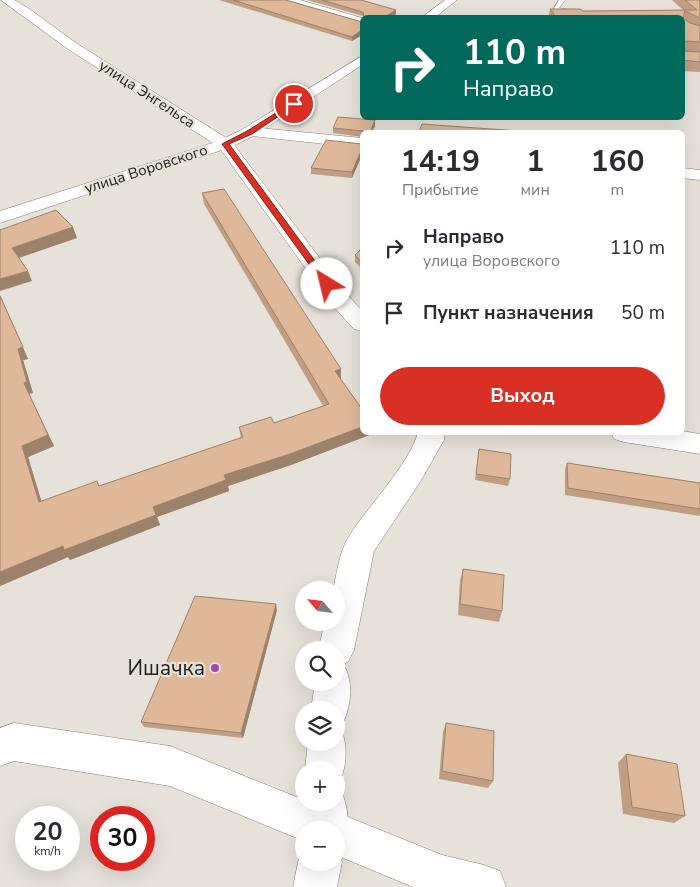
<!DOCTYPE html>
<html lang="ru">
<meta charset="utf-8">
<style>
body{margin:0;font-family:"Nunito Sans",sans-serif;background:#f2f2f3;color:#2b2b33;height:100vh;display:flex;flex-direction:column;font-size:19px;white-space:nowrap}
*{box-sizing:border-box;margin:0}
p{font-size:16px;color:#7c7c81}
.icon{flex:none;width:28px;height:28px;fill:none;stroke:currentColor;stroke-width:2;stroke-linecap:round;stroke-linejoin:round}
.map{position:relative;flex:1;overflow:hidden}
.sheet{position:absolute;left:360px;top:130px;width:325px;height:305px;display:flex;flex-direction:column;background:#fff;border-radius:8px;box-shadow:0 5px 20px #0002}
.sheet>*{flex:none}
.guide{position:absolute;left:360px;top:15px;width:325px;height:105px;border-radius:8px;box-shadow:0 5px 20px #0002;background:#00695c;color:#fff;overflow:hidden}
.needle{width:32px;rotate:298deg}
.buttons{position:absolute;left:295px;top:581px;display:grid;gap:10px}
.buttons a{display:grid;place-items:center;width:50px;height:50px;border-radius:50%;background:#fff;box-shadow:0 5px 20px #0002;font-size:25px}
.speed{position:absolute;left:15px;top:806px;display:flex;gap:10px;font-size:25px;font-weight:700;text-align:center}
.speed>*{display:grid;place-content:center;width:65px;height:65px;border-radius:50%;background:#fff;box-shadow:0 5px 20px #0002;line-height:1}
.speed small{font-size:12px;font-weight:400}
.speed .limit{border:8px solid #d22;background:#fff;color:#111}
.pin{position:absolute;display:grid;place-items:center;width:42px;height:42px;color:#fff;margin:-21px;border:2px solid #fff;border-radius:50%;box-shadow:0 1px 5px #0007}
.me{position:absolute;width:55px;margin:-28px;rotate:324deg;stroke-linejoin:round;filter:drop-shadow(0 0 4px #0008)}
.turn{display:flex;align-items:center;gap:18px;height:105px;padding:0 20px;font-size:22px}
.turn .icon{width:65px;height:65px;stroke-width:2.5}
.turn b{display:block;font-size:35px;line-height:42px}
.eta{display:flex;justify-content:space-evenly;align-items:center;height:85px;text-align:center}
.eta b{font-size:30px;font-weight:700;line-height:35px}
.button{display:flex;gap:10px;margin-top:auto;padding:10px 20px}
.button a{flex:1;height:58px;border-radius:30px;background:#d93025;color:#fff;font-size:20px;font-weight:700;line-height:58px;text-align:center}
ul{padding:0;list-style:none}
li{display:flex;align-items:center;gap:15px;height:65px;padding:0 20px}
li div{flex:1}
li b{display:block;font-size:19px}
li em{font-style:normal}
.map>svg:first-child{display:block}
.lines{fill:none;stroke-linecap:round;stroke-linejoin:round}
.lane-casing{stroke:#837f78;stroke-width:1}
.street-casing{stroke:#837f78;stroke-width:1}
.secondary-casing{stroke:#837f78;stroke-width:1}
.lane{fill:#fff;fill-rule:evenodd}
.street{fill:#fff;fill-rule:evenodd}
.secondary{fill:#fff;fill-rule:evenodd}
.wall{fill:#c09e84}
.shaded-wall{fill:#9c816b}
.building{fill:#dfb899;stroke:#9c816b}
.route{fill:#d93025;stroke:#8d1f18}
.poi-dot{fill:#9f46b2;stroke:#e6e2da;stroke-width:2}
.labels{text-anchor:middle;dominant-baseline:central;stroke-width:4.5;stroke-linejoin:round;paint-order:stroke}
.far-street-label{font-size:15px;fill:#23211e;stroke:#e6e2da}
.near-poi-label{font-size:21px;fill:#23211e;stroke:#e6e2da;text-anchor:end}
</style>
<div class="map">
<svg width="700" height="887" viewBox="0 0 700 887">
<rect width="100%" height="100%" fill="#e6e2da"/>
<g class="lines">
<g class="lane-casing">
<path id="lane" d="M 559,0 L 565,0 L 559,8 L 586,13 L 590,18 L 553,10 Z"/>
</g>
<g class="street-casing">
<g id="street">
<path d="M 1,0 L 14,0 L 28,8 L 76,43 L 231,141 L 347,294 L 362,311 L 362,331 L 354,329 L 331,304 L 219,147 L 68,49 Z"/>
<path d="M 283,0 L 300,0 L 362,18 L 362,25 L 284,2 Z"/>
<path d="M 249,127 L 362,138 L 362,148 L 243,135 L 241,132 L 243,129 Z"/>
<path d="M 682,168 L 700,170 L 700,180 L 682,178 Z"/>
<path d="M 682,431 L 700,434 L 700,454 L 624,442 L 614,439 L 611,432 Z"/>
<path d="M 418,432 L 445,432 L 444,440 L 420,482 L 374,551 L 354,650 L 348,662 L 338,666 L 346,669 C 353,687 351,705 343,723 L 336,726 L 336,710 L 311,710 L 315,682 L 336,682 L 336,650 L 318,650 L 325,622 L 336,622 L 336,590 L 333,590 C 337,573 339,553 348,538 C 366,508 410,464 418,432 Z"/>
<path d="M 336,727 L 341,728 C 348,747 347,765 339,784 L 336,785 L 336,770 L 305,770 L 308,742 L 336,742 Z"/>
<path d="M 336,786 L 340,788 C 349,808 350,824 342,845 L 336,847 L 336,830 L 306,830 L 306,802 L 336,802 Z"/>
<path d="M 304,849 L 304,862 L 336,862 L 336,849 L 342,862 L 337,887 L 293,887 L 298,862 Z"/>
</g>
</g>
<g class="secondary-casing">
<g id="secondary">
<path d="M 445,0 L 457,0 L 434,18 L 421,18 Z"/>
<path d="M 362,56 L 362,65 L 255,135 L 231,147 L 0,223 L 0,211 L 219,141 L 243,129 Z"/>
<path d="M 14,723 L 170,746 L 304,800 L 304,802 L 311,802 L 442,855 L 484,865 L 500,871 L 506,887 L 413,887 L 336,855 L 336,830 L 304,830 L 304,841 L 170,786 L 14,761 L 0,766 L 0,728 Z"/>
</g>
</g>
<use href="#lane" class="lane"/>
<use href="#street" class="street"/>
<use href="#secondary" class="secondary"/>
</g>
<g class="wall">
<path d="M 219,0 L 286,0 L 362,22 L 362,21 L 362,35 L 352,41 Z"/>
<path d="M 307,0 L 361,0 L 396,10 L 396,14 L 391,18 L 363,18 L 363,16 Z"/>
<path d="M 672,0 L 700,0 L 700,52 L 684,51 L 700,52 L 700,72 L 682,71 L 682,18 L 548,18 L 550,9 L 583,11 L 683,10 Z"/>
<path d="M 375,126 L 372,132 L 362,132 L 362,137 L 333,133 L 333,128 Z"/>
<path d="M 362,144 L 362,155 L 352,178 L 311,174 L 311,168 Z"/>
<path d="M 202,193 L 341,369 L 341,380 L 362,432 L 372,432 L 372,434 L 291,465 L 228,486 L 229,491 L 157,517 L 160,525 L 70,560 L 68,557 L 0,586 L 0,295 L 28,359 L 23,360 L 33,393 L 29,394 L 54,446 L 28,457 L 41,501 L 99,486 L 241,438 L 239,427 L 274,423 L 323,406 L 204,204 Z"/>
<path d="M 362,248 L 362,269 L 355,262 L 355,255 Z"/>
<path d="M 479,449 L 510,479 L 508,486 L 475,480 Z"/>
<path d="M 567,463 L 700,483 L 700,516 L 565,495 L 565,469 Z"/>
<path d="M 463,569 L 502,611 L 499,622 L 458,615 L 460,581 Z"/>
<path d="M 277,610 L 243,738 L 144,727 L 141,722 Z"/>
<path d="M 446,723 L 493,781 L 488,788 L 439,779 L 443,732 Z"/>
<path d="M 626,754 L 685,816 L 674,823 L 623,814 L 618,763 Z"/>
</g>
<g class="shaded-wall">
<path d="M 396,10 L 396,14 L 391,18 L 383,18 Z"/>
<path d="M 362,30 L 362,35 L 352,41 L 352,37 Z"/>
<path d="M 375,120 L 375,126 L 372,132 L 370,132 Z"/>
<path d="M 362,149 L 362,155 L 352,178 L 352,172 Z"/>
<path d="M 73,227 L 77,238 L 16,259 L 12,248 Z"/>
<path d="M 28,271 L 32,281 L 0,291 L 0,279 Z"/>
<path d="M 0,295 L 28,359 L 23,360 L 33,393 L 29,394 L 54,446 L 28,457 L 45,513 L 39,502 L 22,446 L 24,383 Z"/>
<path d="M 341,369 L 341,381 L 335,371 Z"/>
<path d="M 362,427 L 362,432 L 372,432 L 372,434 L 291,465 L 228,486 L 229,491 L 157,517 L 160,525 L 70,560 L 68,557 L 0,586 L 0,572 L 224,475 Z"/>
<path d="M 276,604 L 277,610 L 243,738 L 241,733 Z"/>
</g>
<g class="building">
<path d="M 233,0 L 286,0 L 362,22 L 362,21 L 362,30 L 352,37 Z"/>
<path d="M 322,0 L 361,0 L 396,10 L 383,18 L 364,18 L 363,12 Z"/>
<path d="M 685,0 L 700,0 L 700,18 L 685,11 L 683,18 L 690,23 L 700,26 L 700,42 L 684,41 L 684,51 L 700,52 L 700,62 L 682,60 L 682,18 L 557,18 L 550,9 L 580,9 L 583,11 L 697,10 Z"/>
<path d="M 338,117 L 375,120 L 370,132 L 363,132 L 363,131 L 333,128 Z"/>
<path d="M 422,124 L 532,132 L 419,132 Z"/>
<path d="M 326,140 L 362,144 L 362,149 L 352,172 L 311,168 Z"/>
<path d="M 224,189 L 341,369 L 335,371 L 362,409 L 362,427 L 290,454 L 224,475 L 226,480 L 153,507 L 156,515 L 64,550 L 63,546 L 0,572 L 0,296 L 23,347 L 18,349 L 27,382 L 24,383 L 48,435 L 22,446 L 39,502 L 97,481 L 99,486 L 243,437 L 239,427 L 271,417 L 274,423 L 329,404 L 202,193 Z"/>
<path d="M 56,210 L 73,227 L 12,248 L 28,271 L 0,279 L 0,230 Z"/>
<path d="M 362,248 L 362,263 L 355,255 Z"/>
<path d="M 479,449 L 511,454 L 510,479 L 476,474 Z"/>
<path d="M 567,463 L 700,483 L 700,509 L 568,488 Z"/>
<path d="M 463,569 L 504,575 L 502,611 L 460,604 Z"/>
<path d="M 195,596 L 276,604 L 241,733 L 141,722 Z"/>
<path d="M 446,723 L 494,731 L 493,781 L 442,771 Z"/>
<path d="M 626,754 L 677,764 L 685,816 L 632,807 Z"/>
</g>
<path class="route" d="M 292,103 L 297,104 L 252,134 L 229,144 L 332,284 L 327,286 L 324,285 L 222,144 L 247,131 Z"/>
<circle class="poi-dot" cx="215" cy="668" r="5"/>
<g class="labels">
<g class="far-street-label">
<text transform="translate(147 94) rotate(33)">улица Энгельса</text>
<text transform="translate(146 169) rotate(-18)">улица Воровского</text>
</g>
<g class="near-poi-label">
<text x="205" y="668">Ишачка</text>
</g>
</g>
</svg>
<div class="buttons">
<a><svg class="needle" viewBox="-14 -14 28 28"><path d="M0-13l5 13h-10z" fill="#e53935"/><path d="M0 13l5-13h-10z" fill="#7c7c81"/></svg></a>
<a><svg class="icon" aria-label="search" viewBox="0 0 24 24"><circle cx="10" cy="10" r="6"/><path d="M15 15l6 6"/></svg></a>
<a><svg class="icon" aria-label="layers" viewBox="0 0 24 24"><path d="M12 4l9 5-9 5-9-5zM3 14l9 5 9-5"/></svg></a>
<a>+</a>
<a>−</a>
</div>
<div class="speed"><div>20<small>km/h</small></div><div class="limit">30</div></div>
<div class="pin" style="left:294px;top:104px;background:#d93025"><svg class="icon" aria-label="arrive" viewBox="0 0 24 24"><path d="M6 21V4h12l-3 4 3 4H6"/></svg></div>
<svg class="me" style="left:327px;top:284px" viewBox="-20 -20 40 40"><circle r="19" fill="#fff"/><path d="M0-13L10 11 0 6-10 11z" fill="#d93025"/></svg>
<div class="guide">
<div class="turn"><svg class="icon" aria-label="right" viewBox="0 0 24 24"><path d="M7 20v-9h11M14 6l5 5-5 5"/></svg><div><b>110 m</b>Направо</div></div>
</div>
<section class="sheet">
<div class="eta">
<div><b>14:19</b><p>Прибытие</p></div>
<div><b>1</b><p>мин</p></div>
<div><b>160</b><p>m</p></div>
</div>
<ul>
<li><svg class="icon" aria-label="right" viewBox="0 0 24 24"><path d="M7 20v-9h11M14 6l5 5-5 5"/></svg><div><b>Направо</b><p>улица Воровского</p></div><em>110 m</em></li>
<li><svg class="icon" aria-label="arrive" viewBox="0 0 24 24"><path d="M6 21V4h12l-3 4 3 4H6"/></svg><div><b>Пункт назначения</b></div><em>50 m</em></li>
</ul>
<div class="button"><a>Выход</a></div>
</section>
</div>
